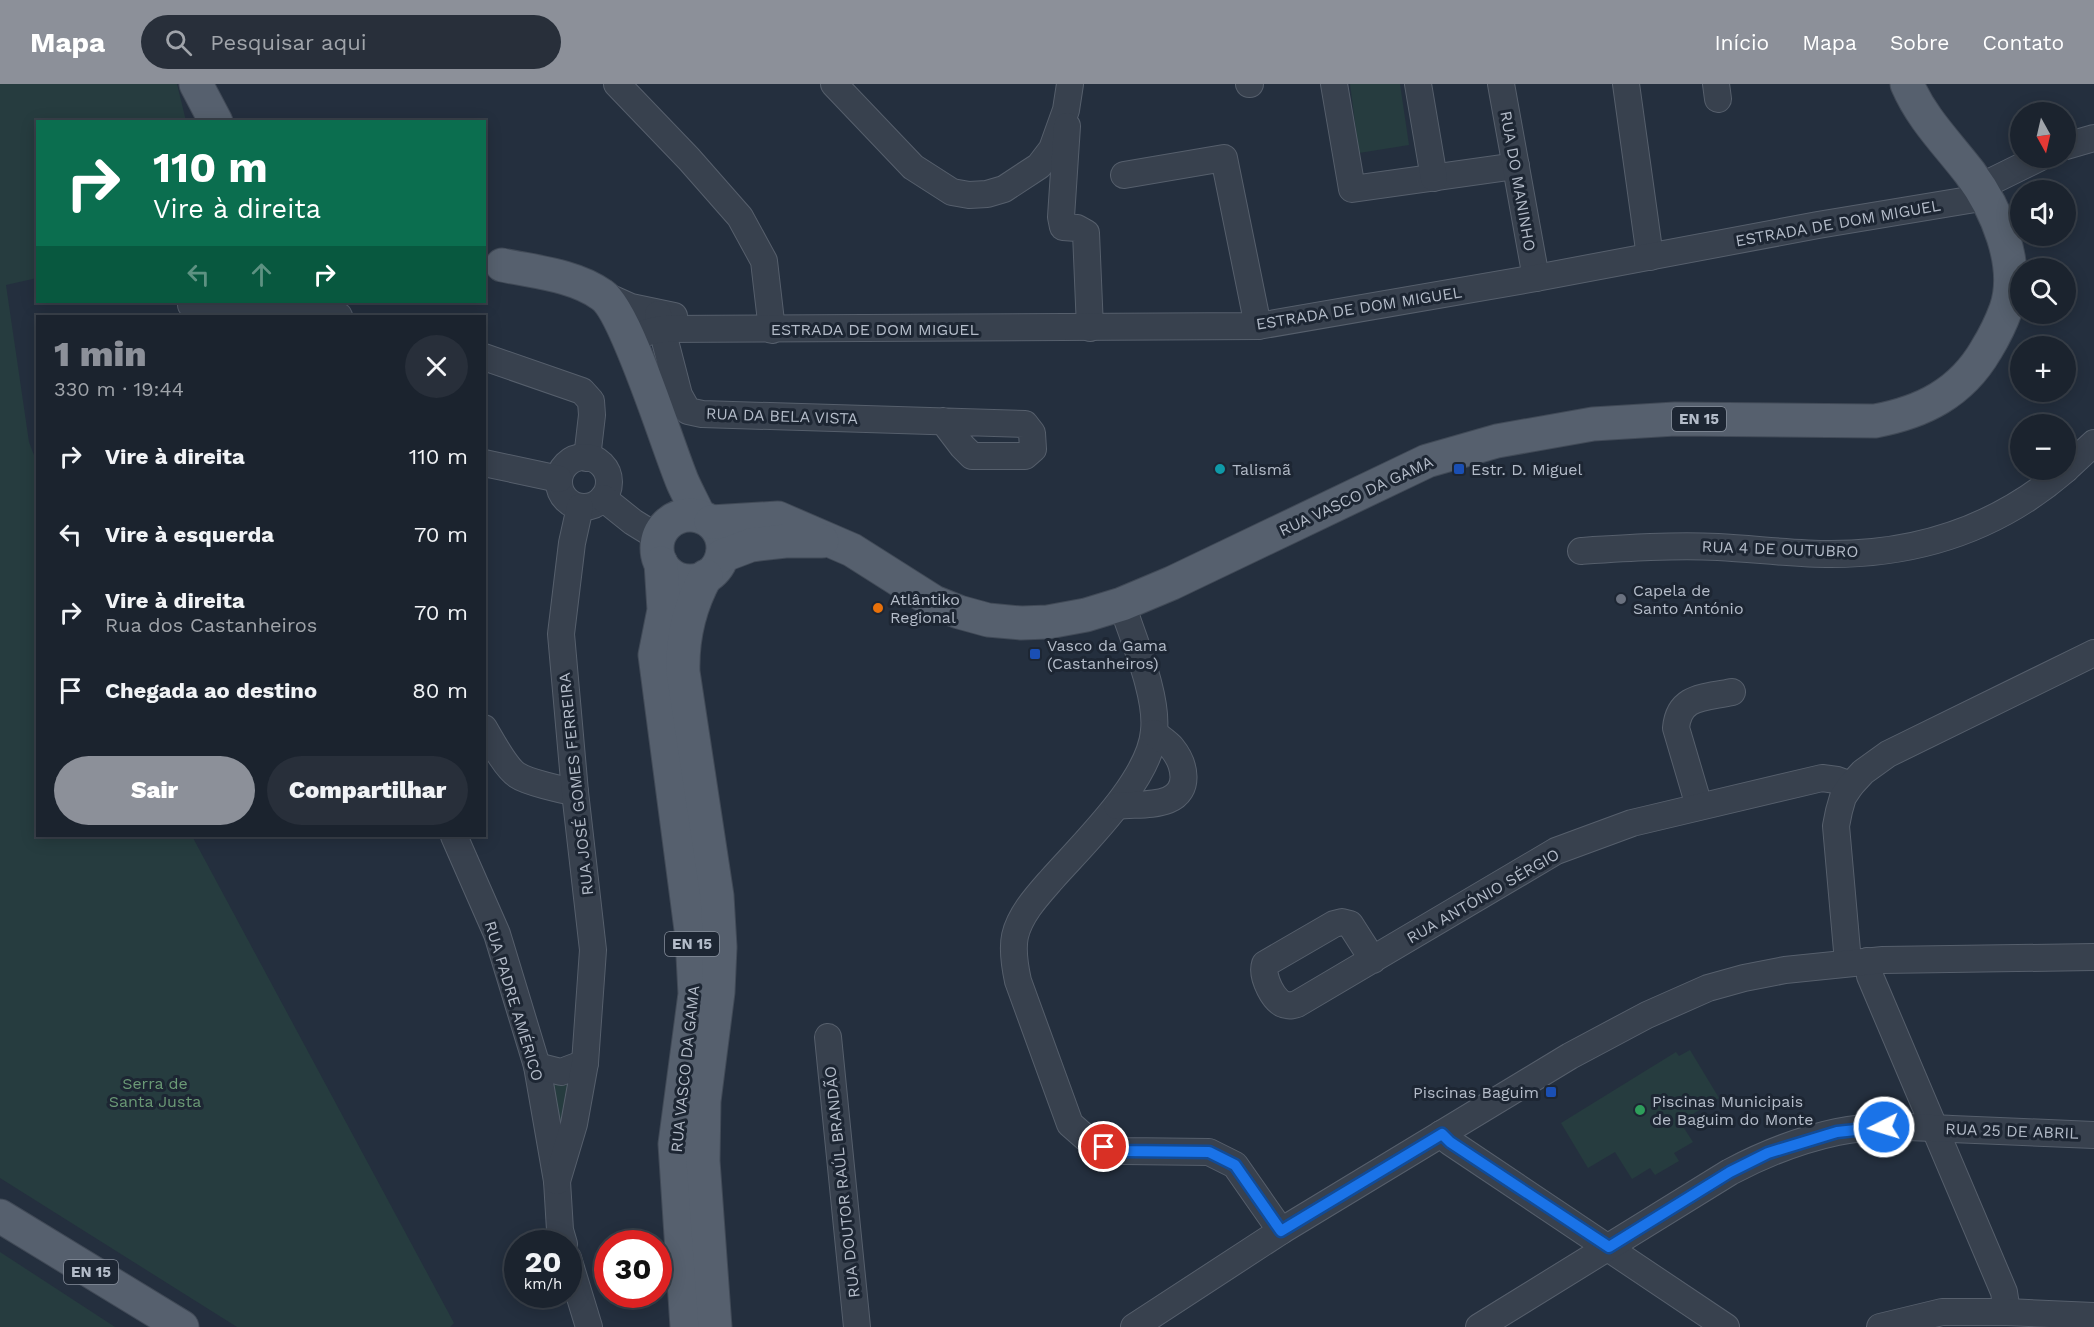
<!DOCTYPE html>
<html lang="pt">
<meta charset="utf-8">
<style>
body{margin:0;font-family:"Work Sans",sans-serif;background:#282f3a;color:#f1f3f6;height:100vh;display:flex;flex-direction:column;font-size:22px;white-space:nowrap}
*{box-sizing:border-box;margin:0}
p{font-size:20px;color:#a0a4aa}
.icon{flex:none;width:33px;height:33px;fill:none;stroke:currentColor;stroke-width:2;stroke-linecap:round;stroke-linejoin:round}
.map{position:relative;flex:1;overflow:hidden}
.drawer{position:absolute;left:36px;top:231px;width:450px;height:522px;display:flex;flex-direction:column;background:#1b232e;border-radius:0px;box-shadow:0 3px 15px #0003,0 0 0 2px #39404a}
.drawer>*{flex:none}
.guide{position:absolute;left:36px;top:36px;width:450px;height:183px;border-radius:0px;box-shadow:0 3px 15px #0003,0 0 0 2px #39404a;background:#0b6e4f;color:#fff;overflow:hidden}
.needle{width:39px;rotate:172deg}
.buttons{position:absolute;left:2010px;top:18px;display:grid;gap:12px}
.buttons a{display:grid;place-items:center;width:66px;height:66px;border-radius:50%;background:#1b232e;box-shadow:0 3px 15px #0003,0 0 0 2px #39404a;font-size:30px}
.speed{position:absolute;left:504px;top:1146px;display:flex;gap:12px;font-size:30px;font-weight:700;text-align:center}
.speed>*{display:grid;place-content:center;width:78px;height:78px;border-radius:50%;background:#1b232e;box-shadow:0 3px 15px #0003,0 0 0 2px #39404a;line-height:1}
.speed small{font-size:15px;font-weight:400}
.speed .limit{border:9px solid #d22;background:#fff;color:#111}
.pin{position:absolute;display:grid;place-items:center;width:51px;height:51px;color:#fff;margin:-26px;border:3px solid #fff;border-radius:50%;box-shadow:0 2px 6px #0007}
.me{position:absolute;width:66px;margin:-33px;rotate:265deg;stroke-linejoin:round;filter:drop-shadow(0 0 4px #0008)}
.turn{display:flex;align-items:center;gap:21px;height:126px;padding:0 18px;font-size:27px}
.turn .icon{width:78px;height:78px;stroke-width:2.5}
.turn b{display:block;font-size:42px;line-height:51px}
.lanes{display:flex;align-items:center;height:57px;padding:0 18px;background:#0003;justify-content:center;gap:30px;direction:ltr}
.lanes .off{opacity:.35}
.round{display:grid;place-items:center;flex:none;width:63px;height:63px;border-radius:32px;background:#282f3a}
.head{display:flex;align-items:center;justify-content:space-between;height:102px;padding:0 18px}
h1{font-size:36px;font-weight:800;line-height:45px;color:#8c9099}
.primary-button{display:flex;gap:12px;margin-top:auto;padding:12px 18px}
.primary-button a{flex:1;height:69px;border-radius:36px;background:#8c9099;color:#fff;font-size:24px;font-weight:800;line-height:69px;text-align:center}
.primary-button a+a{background:#282f3a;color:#f1f3f6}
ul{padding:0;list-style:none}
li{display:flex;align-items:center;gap:18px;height:78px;padding:0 18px}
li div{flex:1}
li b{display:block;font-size:22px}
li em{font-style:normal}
header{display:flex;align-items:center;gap:36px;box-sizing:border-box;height:84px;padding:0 30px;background:#8c9099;color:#fff}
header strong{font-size:28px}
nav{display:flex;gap:33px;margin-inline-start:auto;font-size:21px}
.search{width:420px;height:54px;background:#282f3a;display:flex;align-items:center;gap:15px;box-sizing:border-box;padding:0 21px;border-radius:33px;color:#a0a4aa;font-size:22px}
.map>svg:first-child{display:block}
.green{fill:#263c3f}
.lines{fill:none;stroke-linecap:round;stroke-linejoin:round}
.minor-casing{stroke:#565f6c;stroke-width:28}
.major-casing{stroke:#414a57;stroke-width:35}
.minor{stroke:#38414e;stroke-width:26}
.major{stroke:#56606e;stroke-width:33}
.route-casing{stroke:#114b97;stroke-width:15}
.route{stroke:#1a73e8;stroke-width:10}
.culture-dot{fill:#0f9aa8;stroke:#1d2633;stroke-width:2}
.transit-dot{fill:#1a4fb4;stroke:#1d2633;stroke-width:2}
.worship-dot{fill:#6b7280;stroke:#1d2633;stroke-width:2}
.food-dot{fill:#e8710a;stroke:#1d2633;stroke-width:2}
.leisure-dot{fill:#2e9e5b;stroke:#1d2633;stroke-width:2}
.labels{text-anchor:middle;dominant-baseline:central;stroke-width:6;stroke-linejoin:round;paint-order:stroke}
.shield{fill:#1d2633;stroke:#878f9c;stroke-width:1.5}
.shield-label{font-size:15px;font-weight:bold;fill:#b4bcc9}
.street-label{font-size:16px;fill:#b4bcc9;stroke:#1d2633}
.poi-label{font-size:16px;fill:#b4bcc9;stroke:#1d2633;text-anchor:start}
.park-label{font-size:16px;fill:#6b9a76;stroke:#1d2633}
</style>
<header>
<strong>Mapa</strong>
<div class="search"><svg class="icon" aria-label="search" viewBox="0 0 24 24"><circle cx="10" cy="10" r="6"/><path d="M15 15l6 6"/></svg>Pesquisar aqui</div>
<nav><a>Início</a><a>Mapa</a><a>Sobre</a><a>Contato</a></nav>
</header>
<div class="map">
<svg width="2094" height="1243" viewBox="0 0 2094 1243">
<rect width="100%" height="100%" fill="#242f3e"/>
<g class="green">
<path d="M 0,0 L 177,0 L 186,37 L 38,38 L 37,194 L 6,201 L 29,358 L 37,379 L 38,752 L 192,752 L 454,1239 L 450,1243 L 237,1243 L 0,1094 Z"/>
<path d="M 1350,0 L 1400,0 L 1409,61 L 1359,69 Z"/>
<path d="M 1690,966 L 1719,1014 L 1680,1038 L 1693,1058 L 1674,1069 L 1679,1077 L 1655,1091 L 1650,1084 L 1632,1095 L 1615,1068 L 1588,1084 L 1561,1039 L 1676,968 L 1679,972 Z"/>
<path d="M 573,997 L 562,1046 L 552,1001 Z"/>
<path d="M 0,1168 L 115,1243 L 0,1243 Z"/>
</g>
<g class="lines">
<g class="minor-casing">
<g id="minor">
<path d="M 617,0 L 689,75 L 740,133 L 764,177 L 772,246"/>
<path d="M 834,0 L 913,83 L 952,108 L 969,111 L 987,110 L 1004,105 L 1039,82 L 1052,65 L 1066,26 L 1070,0"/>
<path d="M 1249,0 L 1250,0"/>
<path d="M 1334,0 L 1352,105 L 1516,82"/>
<path d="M 1418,0 L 1434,94"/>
<path d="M 1501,0 L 1536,194"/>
<path d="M 1626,0 L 1650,173"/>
<path d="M 1716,0 L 1718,15"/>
<path d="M 1067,42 L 1061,133 L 1063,143 L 1077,144 L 1086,149 L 1090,244"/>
<path d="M 2066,62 L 2094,54"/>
<path d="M 1124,91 L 1224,74 L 1258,242"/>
<path d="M 1980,103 L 2039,74"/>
<path d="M 602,210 L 631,223 L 674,232"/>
<path d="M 191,221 L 236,220 L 287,223 L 339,232"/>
<path d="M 658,230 L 679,311 L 688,327 L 702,330 L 1025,340 L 1032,349 L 1033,365 L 1025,372 L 972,372 L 962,362 L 943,337"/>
<path d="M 633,266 C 638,249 645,248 661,245 L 1258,242 L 1536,194 L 1818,141 L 1987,113"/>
<path d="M 484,273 L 582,307 L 591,317 L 592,331 L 587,374"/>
<circle cx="584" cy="398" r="25"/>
<path d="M 484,379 L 559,395"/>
<path d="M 2066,385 L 2094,359"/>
<path d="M 603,414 L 633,438 L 659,454"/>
<path d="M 1581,467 C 1627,464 1672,461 1718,463 C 1756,465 1794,470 1831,470 C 1920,470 1998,444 2065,386"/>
<path d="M 1122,520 C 1133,555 1158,611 1154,647 C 1150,696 1084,759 1052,795 C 1038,811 1020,830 1015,852 C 1012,866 1015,883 1018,897 L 1070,1040 L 1086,1054 L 1104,1063 L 1125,1067 L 1209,1068 L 1235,1081 L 1281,1147"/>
<path d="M 484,644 C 491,656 506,684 517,691 C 527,698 562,706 575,708"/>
<path d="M 1117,722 C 1133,720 1153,722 1168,716 C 1191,707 1185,680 1172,664 C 1168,659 1160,654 1154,649"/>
<path d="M 1699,722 L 1676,644 C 1679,611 1705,614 1732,608"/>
<path d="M 454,752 L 497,850 L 537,982 L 557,1097 L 560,1146 L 564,1160"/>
<path d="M 1373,876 L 1350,840 L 1342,838 L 1334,840 L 1265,880 C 1261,892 1274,920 1287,921 C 1289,922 1295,921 1297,920 L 1556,767 L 1632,739 L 1822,694 L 1837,696 L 1851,701"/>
<path d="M 1868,877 L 1870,892 L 2004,1208 L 2007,1228"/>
<path d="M 1848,878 L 1836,742 L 1839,727 L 1843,713 L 1851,701 L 1863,688 L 1888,670 L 2094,569"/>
<path d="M 828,953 L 857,1243"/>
<path d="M 537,982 L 561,988 L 585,979"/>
<path d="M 1441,1050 L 1450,1058 L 1726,1243"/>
<path d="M 557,1097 L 574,1040 L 585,979 L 593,866 L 575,708 L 561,550 L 572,459 L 580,423"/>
<path d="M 568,1174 L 589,1243"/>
<path d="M 1134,1243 L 1281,1147 L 1570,972 L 1647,931 L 1708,904 L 1744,894 L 1785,886 L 1883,876 L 2094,873"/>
<path d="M 1479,1243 L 1730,1088 C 1764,1070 1799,1056 1837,1048 C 1875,1040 1913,1043 1952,1045 C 1999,1047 2047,1049 2094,1051"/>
<path d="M 1880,1243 L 1942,1228 L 2007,1228 L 2094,1232"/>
</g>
</g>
<g class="major-casing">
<g id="major">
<path d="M 196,0 L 216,38"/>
<path d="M 502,181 C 535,188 574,191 602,211 C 627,228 668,364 683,399 C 688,410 694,421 699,432"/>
<circle cx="690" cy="464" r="33"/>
<path d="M 711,438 L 778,434 L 852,466 L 934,518 L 959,528 L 988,536 L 1021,539 L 1048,538 L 1086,531 L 1122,520 L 1172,499 L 1427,377 L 1497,357 L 1593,340 L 1675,335 L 1875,337 C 1923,328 1961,309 1986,266 C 1994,253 2001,239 2006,225 C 2021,181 1996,124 1970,89 C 1947,59 1922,35 1907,0"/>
<path d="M 722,472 L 751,461 L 785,457 L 822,457"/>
<path d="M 661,479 L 664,526 L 655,571 L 692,853 L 695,910 L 675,1060 L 687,1243"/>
<path d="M 706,492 C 689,523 682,553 683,588 L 717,812 L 720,863 L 718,908 L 704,1017 L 703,1077 L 715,1243"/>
<path d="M 0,1132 L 182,1243"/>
</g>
</g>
<use href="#minor" class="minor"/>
<use href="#major" class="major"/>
</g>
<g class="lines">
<g class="route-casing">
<path id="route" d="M 1104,1063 L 1125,1067 L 1209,1068 L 1235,1081 L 1281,1147 L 1442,1050 L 1450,1058 L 1609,1163 L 1730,1088 L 1768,1069 L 1837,1048 L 1884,1043"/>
</g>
<use href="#route" class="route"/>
</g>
<circle class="culture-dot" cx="1220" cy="385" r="6"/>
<g class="transit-dot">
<rect x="1453" y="379" width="12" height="12" rx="3"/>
<rect x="1029" y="564" width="12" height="12" rx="3"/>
<rect x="1545" y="1002" width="12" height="12" rx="3"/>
</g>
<circle class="worship-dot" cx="1621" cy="515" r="6"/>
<circle class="food-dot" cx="878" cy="524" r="6"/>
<circle class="leisure-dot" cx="1640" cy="1026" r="6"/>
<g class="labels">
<g class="shield">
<rect x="1672" y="323" width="54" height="24" rx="4.5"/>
<rect x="665" y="848" width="54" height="24" rx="4.5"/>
<rect x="64" y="1176" width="54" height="24" rx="4.5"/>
</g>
<g class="shield-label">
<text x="1699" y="335">EN 15</text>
<text x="692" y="860">EN 15</text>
<text x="91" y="1188">EN 15</text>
</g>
<g class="street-label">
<text transform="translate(1518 97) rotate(80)">RUA DO MANINHO</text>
<text transform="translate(1838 139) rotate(-10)">ESTRADA DE DOM MIGUEL</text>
<text transform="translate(1359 224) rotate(-9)">ESTRADA DE DOM MIGUEL</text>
<text x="875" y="245">ESTRADA DE DOM MIGUEL</text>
<text transform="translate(782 332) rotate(2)">RUA DA BELA VISTA</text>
<text transform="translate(1356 412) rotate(-25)">RUA VASCO DA GAMA</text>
<text transform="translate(1780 465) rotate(2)">RUA 4 DE OUTUBRO</text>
<text transform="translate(576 700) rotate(-96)">RUA JOSÉ GOMES FERREIRA</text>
<text transform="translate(1483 812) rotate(-30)">RUA ANTÓNIO SÉRGIO</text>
<text transform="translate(514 917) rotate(73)">RUA PADRE AMÉRICO</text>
<text transform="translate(685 985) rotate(-84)">RUA VASCO DA GAMA</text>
<text transform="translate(2012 1047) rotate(2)">RUA 25 DE ABRIL</text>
<text transform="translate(842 1098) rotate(-96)">RUA DOUTOR RAÚL BRANDÃO</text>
</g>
<g class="poi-label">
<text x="1232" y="385">Talismã</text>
<text x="1471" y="385">Estr. D. Miguel</text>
<text x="1633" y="506">Capela de<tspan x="1633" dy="18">Santo António</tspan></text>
<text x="890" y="515">Atlântiko<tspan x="890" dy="18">Regional</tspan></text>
<text x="1047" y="561">Vasco da Gama<tspan x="1047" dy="18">(Castanheiros)</tspan></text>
<text x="1539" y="1008" text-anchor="end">Piscinas Baguim</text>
<text x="1652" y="1017">Piscinas Municipais<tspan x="1652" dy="18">de Baguim do Monte</tspan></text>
</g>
<g class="park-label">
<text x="155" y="999">Serra de<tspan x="155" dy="18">Santa Justa</tspan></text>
</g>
</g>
</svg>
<div class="buttons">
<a><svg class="needle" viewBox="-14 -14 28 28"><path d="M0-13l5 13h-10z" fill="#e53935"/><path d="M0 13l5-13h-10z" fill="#a0a4aa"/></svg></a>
<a><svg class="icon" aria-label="sound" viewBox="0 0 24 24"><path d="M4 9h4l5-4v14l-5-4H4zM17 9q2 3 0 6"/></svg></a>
<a><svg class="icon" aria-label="search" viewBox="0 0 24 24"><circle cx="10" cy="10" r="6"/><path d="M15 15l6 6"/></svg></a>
<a>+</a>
<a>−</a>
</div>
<div class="speed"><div>20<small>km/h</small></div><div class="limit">30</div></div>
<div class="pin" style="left:1104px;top:1063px;background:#d93025"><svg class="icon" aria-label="arrive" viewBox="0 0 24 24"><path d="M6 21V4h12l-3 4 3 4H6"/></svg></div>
<svg class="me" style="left:1884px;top:1043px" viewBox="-20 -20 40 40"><circle r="17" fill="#1a73e8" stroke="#fff" stroke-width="3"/><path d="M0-11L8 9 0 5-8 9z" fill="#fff"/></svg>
<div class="guide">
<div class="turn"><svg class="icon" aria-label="right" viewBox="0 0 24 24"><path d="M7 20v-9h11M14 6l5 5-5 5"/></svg><div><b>110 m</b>Vire à direita</div></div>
<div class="lanes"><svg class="icon off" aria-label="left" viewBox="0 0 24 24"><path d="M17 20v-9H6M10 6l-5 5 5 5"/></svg><svg class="icon off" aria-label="ahead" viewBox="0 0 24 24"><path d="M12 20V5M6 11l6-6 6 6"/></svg><svg class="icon" aria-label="right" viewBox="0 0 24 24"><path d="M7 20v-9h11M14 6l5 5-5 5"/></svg></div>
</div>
<section class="drawer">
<div class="head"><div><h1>1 min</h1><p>330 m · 19:44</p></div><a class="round"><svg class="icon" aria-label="close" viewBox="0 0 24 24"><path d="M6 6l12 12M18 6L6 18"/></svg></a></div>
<ul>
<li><svg class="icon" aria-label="right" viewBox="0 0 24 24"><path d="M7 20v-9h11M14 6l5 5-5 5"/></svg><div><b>Vire à direita</b></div><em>110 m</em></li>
<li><svg class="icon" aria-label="left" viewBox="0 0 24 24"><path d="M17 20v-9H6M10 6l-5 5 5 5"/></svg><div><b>Vire à esquerda</b></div><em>70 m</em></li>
<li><svg class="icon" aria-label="right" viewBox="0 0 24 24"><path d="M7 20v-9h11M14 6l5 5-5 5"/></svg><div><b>Vire à direita</b><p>Rua dos Castanheiros</p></div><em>70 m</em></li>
<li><svg class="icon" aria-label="arrive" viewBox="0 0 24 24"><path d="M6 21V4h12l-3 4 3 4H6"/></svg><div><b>Chegada ao destino</b></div><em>80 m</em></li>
</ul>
<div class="primary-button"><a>Sair</a><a>Compartilhar</a></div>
</section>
</div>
